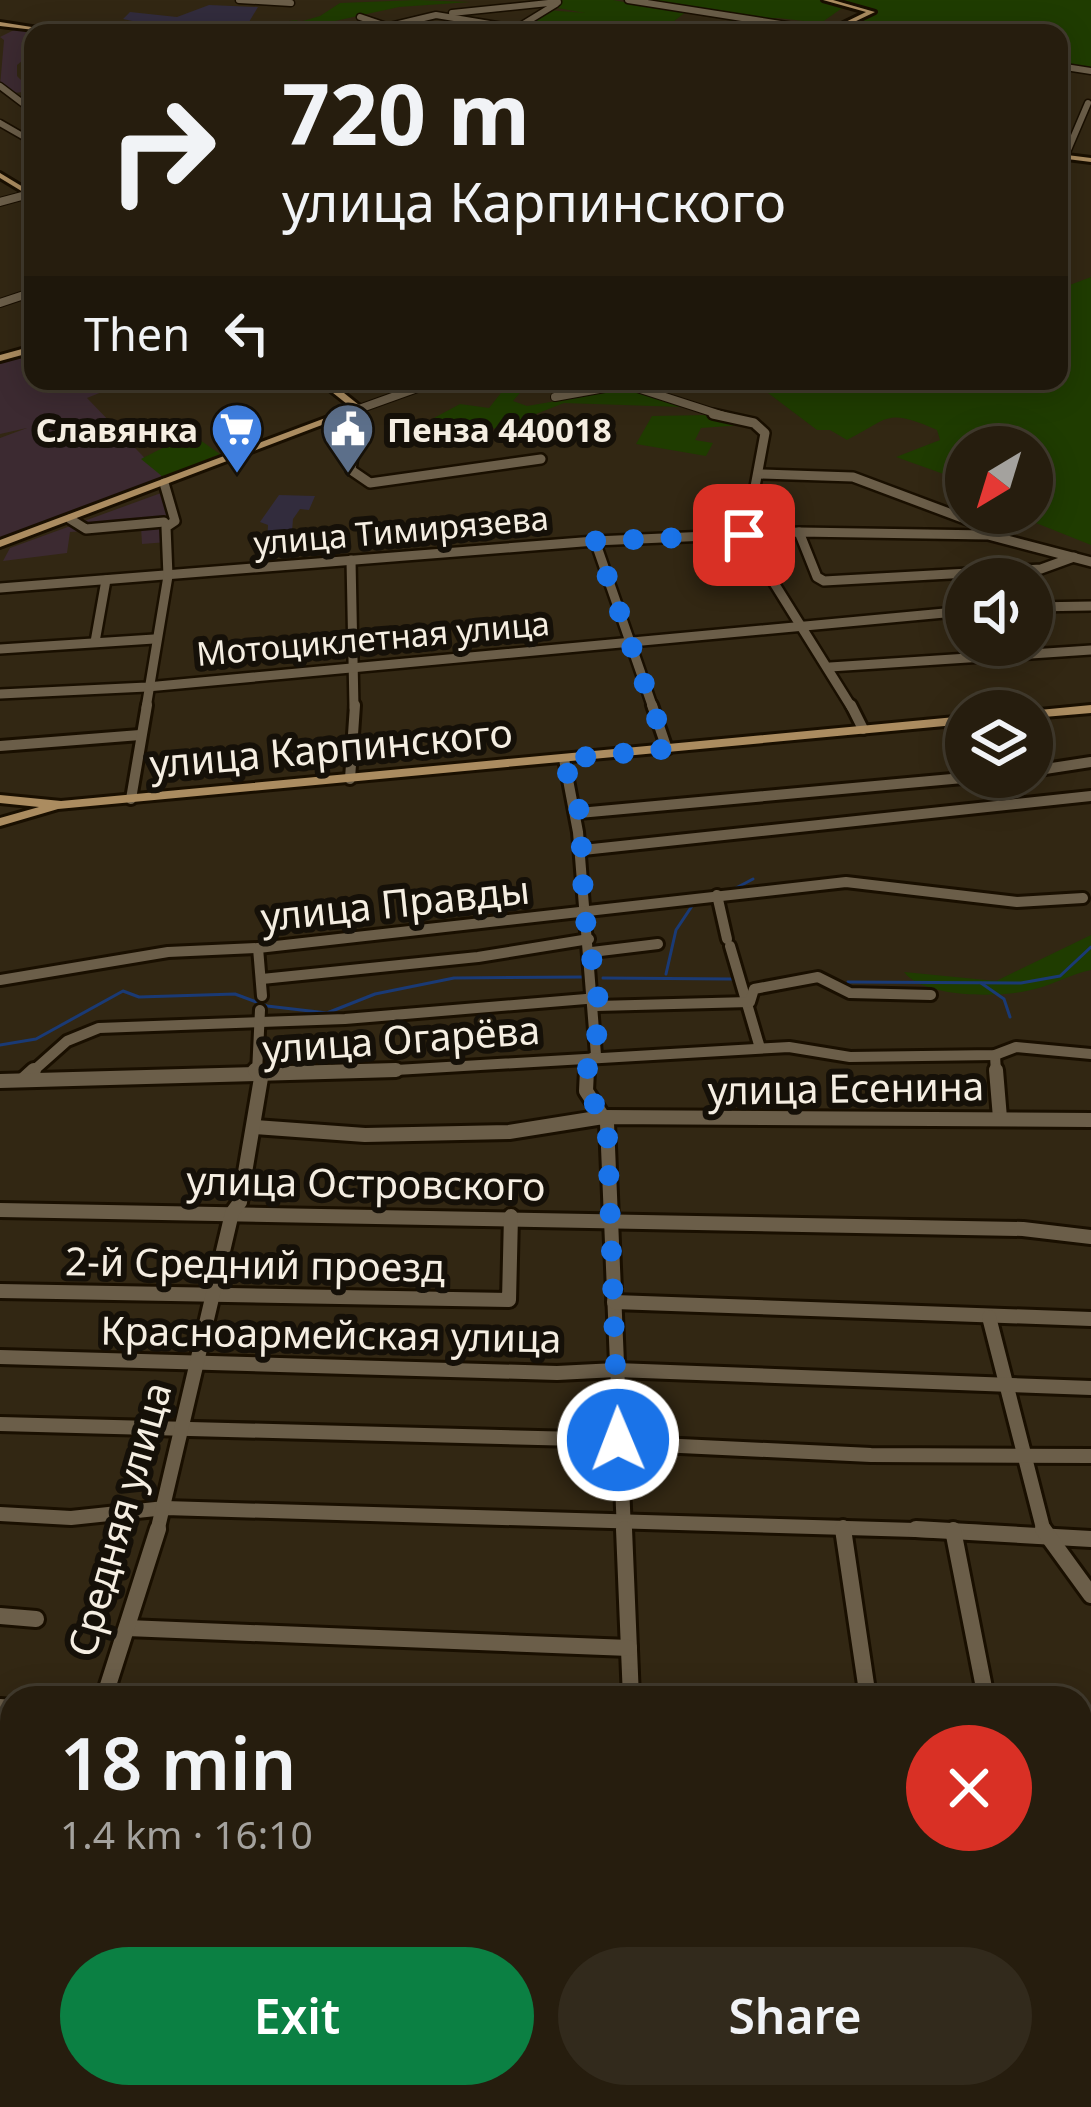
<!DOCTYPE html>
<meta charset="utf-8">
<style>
body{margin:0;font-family:"Noto Sans",sans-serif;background:#322a1c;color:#f1f3f6;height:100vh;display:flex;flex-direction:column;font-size:45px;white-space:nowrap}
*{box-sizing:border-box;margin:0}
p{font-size:39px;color:#a4a29e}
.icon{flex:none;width:66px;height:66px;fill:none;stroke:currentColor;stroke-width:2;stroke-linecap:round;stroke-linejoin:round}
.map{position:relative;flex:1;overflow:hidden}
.drawer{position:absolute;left:0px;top:1686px;width:1092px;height:423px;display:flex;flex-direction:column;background:#261d0e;border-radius:36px 36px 0 0;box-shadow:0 6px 30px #0003,0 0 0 3px #423b2e}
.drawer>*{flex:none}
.guide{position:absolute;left:24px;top:24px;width:1044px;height:366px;border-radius:24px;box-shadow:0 6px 30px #0003,0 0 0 3px #423b2e;background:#261d0e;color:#f1f3f6;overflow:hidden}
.needle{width:78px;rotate:218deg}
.controls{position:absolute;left:945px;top:426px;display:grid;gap:24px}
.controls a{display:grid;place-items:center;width:108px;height:108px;border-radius:50%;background:#261d0e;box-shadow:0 6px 30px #0003,0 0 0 3px #423b2e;font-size:60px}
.pin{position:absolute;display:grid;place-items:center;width:102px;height:102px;color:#fff;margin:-51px;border-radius:24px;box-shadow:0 6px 18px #0006}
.me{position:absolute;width:132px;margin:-66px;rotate:359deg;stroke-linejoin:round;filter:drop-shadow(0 0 9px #0008)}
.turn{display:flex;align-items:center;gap:42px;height:252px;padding:0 60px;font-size:54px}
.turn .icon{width:156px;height:156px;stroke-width:2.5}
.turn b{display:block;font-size:84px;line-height:102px}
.then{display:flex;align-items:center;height:114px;padding:0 60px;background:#0003;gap:24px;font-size:45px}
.round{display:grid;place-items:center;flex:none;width:126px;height:126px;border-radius:63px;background:#322a1c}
.headline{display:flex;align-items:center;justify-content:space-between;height:204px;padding:0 60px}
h1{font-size:72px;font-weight:600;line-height:90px}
.button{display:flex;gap:24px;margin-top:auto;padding:24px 60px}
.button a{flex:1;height:138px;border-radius:72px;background:#0b8043;color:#fff;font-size:48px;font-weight:600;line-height:138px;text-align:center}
.button a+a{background:#322a1c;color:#f1f3f6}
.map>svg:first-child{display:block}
.commercial{fill:#3c2a31}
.industrial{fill:#322c3d}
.green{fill:#1f3c00}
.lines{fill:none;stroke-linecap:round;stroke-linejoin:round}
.stream{stroke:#1a3a75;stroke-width:3}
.minor-far5-casing{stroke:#190f00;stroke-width:9}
.minor-far4-casing{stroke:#190f00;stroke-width:10}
.minor-far3-casing{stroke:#190f00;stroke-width:14}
.minor-far2-casing{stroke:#190f00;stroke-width:16}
.minor-far1-casing{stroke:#190f00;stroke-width:20}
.minor-casing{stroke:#190f00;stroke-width:22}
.major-casing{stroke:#190f00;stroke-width:6}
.minor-far5{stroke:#6b5e49;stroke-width:6}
.minor-far4{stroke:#6b5e49;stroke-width:8}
.minor-far3{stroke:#6b5e49;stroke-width:9}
.minor-far2{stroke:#6b5e49;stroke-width:10}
.minor-far1{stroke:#6b5e49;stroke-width:14}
.minor{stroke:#6b5e49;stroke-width:16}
.major{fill:#ab8c60;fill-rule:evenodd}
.route{stroke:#1a73e8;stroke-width:21;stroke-dasharray:0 37.8}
.labels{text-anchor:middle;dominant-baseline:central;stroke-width:12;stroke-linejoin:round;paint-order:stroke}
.far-poi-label{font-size:33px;font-weight:bold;fill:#f5eee2;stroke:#151008;text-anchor:end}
.far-street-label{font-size:33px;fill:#f5eee2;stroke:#151008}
.street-label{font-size:39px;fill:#f5eee2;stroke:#151008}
</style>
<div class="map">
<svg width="1091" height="2107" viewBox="0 0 1091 2107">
<rect width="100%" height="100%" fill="#322713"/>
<g class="commercial">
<path d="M 16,29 L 35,33 L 33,52 L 17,65 L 17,76 L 32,91 L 14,93 L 0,86 L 4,40 L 0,37 Z"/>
<path d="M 33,350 L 33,381 L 129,381 L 87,398 L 163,477 L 0,538 L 0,438 L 27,428 L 0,434 L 0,360 Z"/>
<path d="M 172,489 L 177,522 L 169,528 L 168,542 L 142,544 L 141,527 L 70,532 L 67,553 L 3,561 L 10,548 Z"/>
</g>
<g class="industrial">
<path d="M 209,5 L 258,7 L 249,22 L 201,22 L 170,29 L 123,19 L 130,12 L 177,17 Z"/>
<path d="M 279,495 L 315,496 L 309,510 L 300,509 L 293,519 L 291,544 L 267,547 L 268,525 L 260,522 Z"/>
</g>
<g class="green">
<path d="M 417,0 L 470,2 L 399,7 L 335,21 L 339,24 L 327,24 L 314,33 L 252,25 L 298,20 L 289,25 L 320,16 L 340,3 Z"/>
<path d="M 563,0 L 613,0 L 673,11 L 631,0 L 819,0 L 845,6 L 821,23 L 778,18 L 741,22 L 767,27 L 759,33 L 728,33 L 740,23 L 732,21 L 714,33 L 733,18 L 687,11 L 659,33 L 660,27 L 651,26 L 642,33 L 575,27 L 572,30 L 590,33 L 509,33 L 527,29 L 524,24 L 547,10 L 585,13 L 552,7 Z"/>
<path d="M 833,0 L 1091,0 L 1091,73 L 1059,69 L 1059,33 L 846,33 L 839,31 L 878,11 Z"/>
<path d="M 1091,277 L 1091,545 L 1011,513 L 1032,513 L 1032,447 L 966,447 L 966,482 L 896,457 L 940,440 L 937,430 C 885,407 889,419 847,440 L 830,430 L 817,430 L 752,381 L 1059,381 L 1059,281 L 1067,286 Z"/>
<path d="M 508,384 L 525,387 L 513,401 L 527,406 L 632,388 L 682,407 L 564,403 L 498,429 L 432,419 L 460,404 L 489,408 Z"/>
<path d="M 710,415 L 743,425 L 701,428 L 695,440 L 713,443 L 706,456 L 636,444 L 652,416 Z"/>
<path d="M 178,440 L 200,440 L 220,454 L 163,477 L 141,459 Z"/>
<path d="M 1091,935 L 1091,970 C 1071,974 1055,984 1035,989 C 1004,998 924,999 904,972 L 996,981 Z"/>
</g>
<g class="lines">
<g class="stream">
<path d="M 736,888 L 753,879"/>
<path d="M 666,974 L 676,930 L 692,906"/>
<path d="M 603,978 L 732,979"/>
<path d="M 848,982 L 1021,983 L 1060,976 L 1091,947"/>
<path d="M 981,983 L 1004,999 L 1010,1017"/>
<path d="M 0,1045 L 36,1039 L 123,991 L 139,997 L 235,994 L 267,1006 L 327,1013 L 375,994 L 454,978 L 582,977"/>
</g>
<g class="minor-far5-casing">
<g id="minor-far5">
<path d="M 239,0 L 291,3"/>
<path d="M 628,0 L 838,33"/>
<path d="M 452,13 L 558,2"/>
<path d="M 360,17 L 407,33"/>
<path d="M 386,27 L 436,15 L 515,28"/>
<path d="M 512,31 L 556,4"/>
<path d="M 315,33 L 320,26"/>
<path d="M 1059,66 L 1091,71"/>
<path d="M 0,86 L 33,111"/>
<path d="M 0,123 L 33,142"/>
<path d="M 1065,157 L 1088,103"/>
</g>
</g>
<g class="minor-far4-casing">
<g id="minor-far4">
<path d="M 0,202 L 33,193"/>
<path d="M 0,303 L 33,292"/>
<path d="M 631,386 L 727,417"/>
<path d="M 555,397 L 638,382"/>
<path d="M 359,409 L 437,381"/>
<path d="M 350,413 L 352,417"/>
</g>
</g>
<g class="minor-far3-casing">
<g id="minor-far3">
<path d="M 351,414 L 357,427 L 351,470 L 370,483 L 541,459"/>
<path d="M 713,414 L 754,423 L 765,433 L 754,492 L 761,534"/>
<path d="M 759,474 L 853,477 L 997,531"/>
<path d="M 70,519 L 86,529 L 164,522"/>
<path d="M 799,532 L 817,577 L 824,581 L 1041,569 L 1074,557"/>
<path d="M 744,535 L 852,708"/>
<path d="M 595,541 L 653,708"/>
<path d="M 351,560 L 354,708"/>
<path d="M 0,588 L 595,541 L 799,532 L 988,535 L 1091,562"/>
<path d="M 1032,607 L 1091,606"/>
<path d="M 95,642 L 106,580"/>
<path d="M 0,649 L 154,639"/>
<path d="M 830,667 L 1091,650"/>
<path d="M 0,694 L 147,687 L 966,611"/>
<path d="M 146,708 L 168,576 L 166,527 L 175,521 L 164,483"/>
</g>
</g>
<g class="minor-far2-casing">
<g id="minor-far2">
<path d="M 652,705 L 667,749"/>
<path d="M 851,705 L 863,729"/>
<path d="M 0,746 L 140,735"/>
<path d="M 564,759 L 578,832 L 596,1055 L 588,1061 L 587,1073"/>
<path d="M 1032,771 L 1091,762"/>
<path d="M 350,779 L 355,705"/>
<path d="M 131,799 L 147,705"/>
<path d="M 579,813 L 974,777"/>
<path d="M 583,850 L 1091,796"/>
<path d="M 717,895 L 727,939"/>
<path d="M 730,946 L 760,1048"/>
<path d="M 258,948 L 262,996"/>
<path d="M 592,952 L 658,944"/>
<path d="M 262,979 L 478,957 L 589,939"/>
<path d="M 0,980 L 168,952 L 258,948 L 846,882 L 1017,902 L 1083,898"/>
<path d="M 597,1006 L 750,1002 L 754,989 L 818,977 L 850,993 L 931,995"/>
<path d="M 995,1055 L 996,1073"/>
<path d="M 31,1073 L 67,1041 L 99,1028 L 345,1019 L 598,998"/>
<path d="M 257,1073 L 260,1010"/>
<path d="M 345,1073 L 789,1047 L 850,1057 L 995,1055 L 1016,1047 L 1091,1054"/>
</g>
</g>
<g class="minor-far1-casing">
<g id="minor-far1">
<path d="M 587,1070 L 586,1091 L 607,1123 L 624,1532"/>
<path d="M 996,1070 L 1000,1118"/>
<path d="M 23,1080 L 34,1070"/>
<path d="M 0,1081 L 396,1070"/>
<path d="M 255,1127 L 365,1135 L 509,1132 L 603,1117 L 1091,1120"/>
<path d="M 0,1210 L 1023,1229 L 1091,1237"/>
<path d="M 0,1291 L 509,1300 L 511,1216"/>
<path d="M 614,1302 L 1091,1319"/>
<path d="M 989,1317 L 1044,1532"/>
<path d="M 0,1357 L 557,1373 L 616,1370 L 1091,1388"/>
<path d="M 0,1424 L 618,1440"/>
<path d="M 618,1443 L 871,1455 L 1091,1456"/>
<path d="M 0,1514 L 71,1518 L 165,1508 L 983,1532"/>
<path d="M 843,1527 L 844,1532"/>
<path d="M 157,1532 L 232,1213 L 240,1202 L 261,1078 L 255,1070"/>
</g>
</g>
<g class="minor-casing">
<g id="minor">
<path d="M 624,1529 L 631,1698"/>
<path d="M 843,1529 L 868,1698"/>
<path d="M 916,1529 L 1091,1539"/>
<path d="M 1043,1529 L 1091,1595"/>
<path d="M 953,1530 L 986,1698"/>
<path d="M 0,1616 L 36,1619"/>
<path d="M 127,1628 L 629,1648"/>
<path d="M 104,1698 L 158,1529"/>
<path d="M 0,1707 L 12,1708"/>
<path d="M 1080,1751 L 1091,1752"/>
<path d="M 1080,1858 L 1091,1857"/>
<path d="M 0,1929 L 12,1932"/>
<path d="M 1080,2088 L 1091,2089"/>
<path d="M 36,2097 L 37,2107"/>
</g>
</g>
<g class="major-casing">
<g id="major">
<path d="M 823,0 L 833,0 L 875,12 L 831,33 L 823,33 L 866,12 Z"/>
<path d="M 0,22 L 57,31 L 60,33 L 0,26 Z"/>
<path d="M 130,31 L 160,31 L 163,33 L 127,33 Z"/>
<path d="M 1059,154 L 1091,158 L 1091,162 L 1059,158 Z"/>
<path d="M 0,173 L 33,193 L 33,198 L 0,178 Z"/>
<path d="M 33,346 L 33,352 L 0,361 L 0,355 Z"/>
<path d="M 318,381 L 329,381 L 364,409 L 0,547 L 0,540 L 352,408 Z"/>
<path d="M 1091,705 L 1091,713 L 1032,718 L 1032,711 L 1029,711 Z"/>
<path d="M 966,716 L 966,724 L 58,809 L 0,826 L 0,818 L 39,807 L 0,803 L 0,795 L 61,801 Z"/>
</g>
</g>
<use href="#minor-far5" class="minor-far5"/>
<use href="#minor-far4" class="minor-far4"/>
<use href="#minor-far3" class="minor-far3"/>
<use href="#minor-far2" class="minor-far2"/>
<use href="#minor-far1" class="minor-far1"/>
<use href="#minor" class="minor"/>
<use href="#major" class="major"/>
</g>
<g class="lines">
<path class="route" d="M 618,1440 L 607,1123 L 586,1091 L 588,1061 L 596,1055 L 598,998 L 584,911 L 580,813 L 563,759 L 667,749 L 595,541 L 744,535"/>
</g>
<defs>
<g id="supermarket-pin" transform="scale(2.7)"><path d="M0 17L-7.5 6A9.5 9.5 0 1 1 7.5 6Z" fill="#3f7fe0" stroke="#151008"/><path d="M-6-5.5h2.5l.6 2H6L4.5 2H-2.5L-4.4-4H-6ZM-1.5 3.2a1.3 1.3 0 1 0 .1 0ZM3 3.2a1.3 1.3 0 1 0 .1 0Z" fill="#fff"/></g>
<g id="civic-pin" transform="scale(2.7)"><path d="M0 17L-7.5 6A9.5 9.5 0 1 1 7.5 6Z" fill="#5c6f8a" stroke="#151008"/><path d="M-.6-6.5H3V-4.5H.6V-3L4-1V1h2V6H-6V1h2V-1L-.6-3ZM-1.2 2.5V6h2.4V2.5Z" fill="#fff"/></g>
</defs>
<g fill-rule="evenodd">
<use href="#supermarket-pin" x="237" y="429"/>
<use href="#civic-pin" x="348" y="429"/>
</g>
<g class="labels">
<g class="far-poi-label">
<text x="198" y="429">Славянка</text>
<text x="387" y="429" text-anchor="start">Пенза 440018</text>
</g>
<g class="far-street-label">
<text transform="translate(401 530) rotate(-5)">улица Тимирязева</text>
<text transform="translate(373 638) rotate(-5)">Мотоциклетная улица</text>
</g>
<g class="street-label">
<text transform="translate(331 747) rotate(-5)">улица Карпинского</text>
<text transform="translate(395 902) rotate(-6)">улица Правды</text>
<text transform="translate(401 1038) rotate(-4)">улица Огарёва</text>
<text transform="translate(846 1087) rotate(-1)">улица Есенина</text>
<text transform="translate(366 1182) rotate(1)">улица Островского</text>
<text transform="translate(255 1263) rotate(1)">2-й Средний проезд</text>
<text transform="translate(331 1333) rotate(1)">Красноармейская улица</text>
<text transform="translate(118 1519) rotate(-74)">Средняя улица</text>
</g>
</g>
</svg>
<div class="controls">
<a><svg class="needle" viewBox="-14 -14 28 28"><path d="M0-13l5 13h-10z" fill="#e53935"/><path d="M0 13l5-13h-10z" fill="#a4a29e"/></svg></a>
<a><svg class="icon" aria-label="sound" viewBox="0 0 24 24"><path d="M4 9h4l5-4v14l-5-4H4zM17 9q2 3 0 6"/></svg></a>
<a><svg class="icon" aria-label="layers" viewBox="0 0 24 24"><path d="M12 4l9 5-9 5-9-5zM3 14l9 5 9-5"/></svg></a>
</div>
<div class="pin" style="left:744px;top:535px;background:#d93025"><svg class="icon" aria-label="arrive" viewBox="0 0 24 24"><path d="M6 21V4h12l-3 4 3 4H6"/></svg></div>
<svg class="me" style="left:618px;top:1440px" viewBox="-20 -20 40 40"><circle r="17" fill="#1a73e8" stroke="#fff" stroke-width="3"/><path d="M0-11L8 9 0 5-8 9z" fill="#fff"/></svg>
<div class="guide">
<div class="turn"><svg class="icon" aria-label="right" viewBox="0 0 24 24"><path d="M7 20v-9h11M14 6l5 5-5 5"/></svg><div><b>720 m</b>улица Карпинского</div></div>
<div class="then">Then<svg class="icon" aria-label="left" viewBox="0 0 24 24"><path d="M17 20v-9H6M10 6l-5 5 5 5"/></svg></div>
</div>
<section class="drawer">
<div class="headline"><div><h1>18 min</h1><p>1.4 km · 16:10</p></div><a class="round" style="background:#d93025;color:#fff"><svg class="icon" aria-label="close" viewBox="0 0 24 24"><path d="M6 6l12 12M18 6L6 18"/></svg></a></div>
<div class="button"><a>Exit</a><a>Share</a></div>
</section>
</div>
